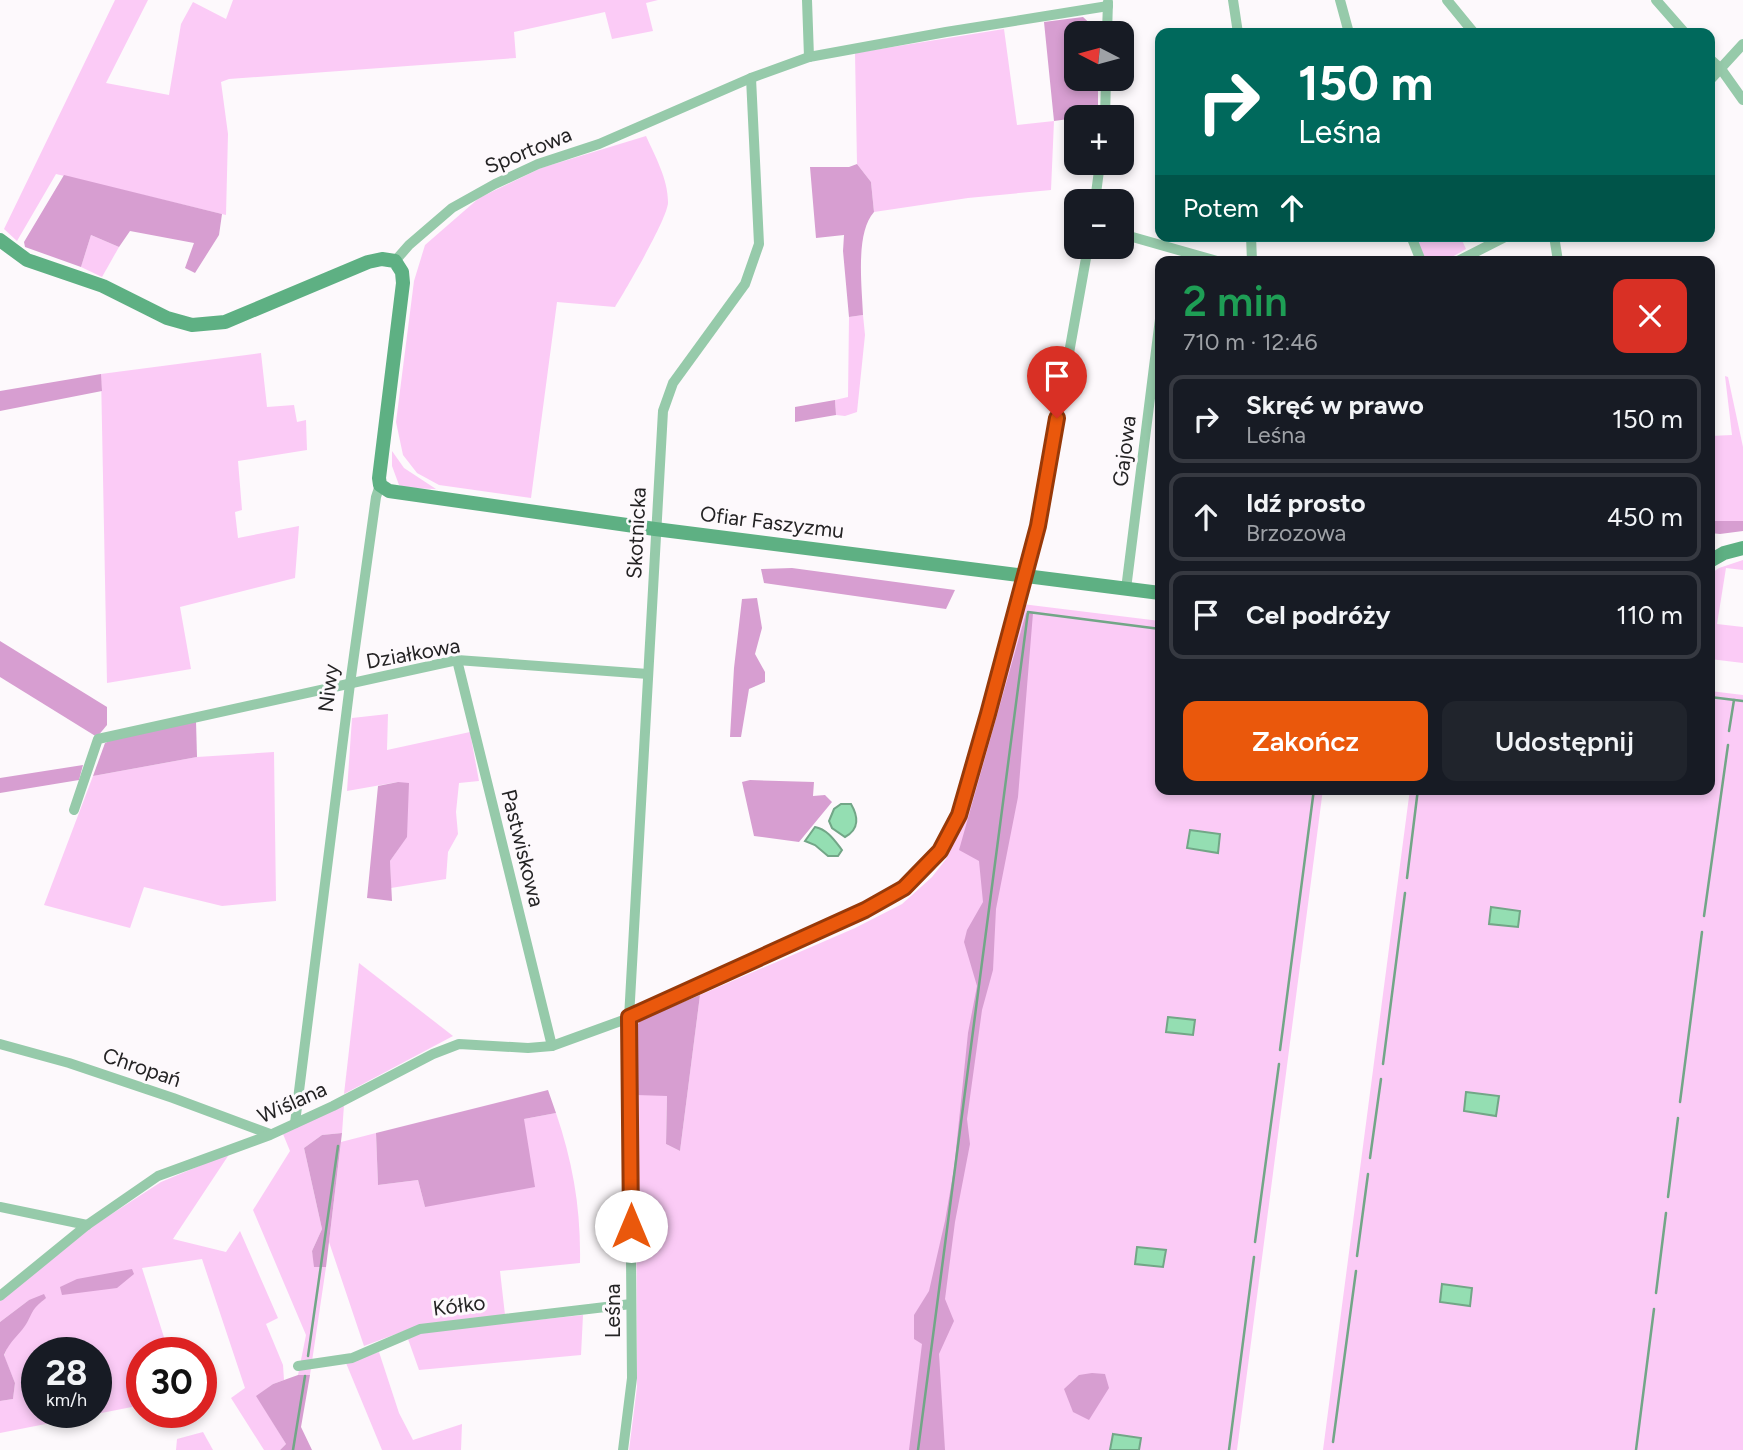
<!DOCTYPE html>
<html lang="pl">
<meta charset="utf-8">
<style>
body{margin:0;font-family:Figtree,sans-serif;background:#20242c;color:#f1f3f6;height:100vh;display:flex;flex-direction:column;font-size:26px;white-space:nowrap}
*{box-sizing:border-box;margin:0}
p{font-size:23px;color:#9ea1a6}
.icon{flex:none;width:38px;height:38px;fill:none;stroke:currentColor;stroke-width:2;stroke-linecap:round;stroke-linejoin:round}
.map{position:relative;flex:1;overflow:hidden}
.panel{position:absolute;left:1155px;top:256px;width:560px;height:539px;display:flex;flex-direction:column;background:#171b24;border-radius:14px;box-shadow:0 4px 10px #0003}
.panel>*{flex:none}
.top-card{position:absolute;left:1155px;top:28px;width:560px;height:214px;border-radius:14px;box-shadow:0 4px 10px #0003;background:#00695c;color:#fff;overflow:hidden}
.needle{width:46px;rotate:276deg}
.tools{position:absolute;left:1064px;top:21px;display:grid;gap:14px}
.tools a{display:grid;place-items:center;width:70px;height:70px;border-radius:14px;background:#171b24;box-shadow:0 4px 10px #0003;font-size:35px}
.speed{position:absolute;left:21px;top:1337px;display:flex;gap:14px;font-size:35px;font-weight:700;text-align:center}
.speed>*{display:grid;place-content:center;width:91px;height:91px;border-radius:50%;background:#171b24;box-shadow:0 4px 10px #0003;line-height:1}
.speed small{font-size:18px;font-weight:400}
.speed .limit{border:10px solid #d22;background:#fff;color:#111}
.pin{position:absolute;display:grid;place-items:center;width:60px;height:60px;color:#fff;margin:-72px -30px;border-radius:50% 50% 50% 0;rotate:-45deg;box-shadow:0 0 7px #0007}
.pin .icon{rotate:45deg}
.me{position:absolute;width:77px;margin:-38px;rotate:0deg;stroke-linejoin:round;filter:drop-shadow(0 0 5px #0008)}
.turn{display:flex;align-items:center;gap:24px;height:147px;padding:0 28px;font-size:32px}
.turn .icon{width:91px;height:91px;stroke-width:2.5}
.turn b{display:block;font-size:49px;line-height:60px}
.then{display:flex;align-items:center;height:66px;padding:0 28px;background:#0003;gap:14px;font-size:26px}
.round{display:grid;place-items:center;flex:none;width:74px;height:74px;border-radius:14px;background:#20242c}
.headline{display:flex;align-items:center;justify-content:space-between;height:119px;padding:0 28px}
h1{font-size:42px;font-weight:600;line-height:52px;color:#1e9e55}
.button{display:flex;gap:14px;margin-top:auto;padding:14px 28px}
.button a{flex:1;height:80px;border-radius:14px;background:#ea580c;color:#fff;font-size:28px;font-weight:600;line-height:80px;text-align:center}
.button a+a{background:#20242c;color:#f1f3f6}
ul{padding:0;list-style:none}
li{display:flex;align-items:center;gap:21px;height:88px;margin:0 14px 10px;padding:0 14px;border:4px solid #363941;border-radius:14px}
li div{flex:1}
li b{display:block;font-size:26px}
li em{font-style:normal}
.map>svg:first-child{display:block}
.green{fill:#fbcbf6;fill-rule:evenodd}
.forest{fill:#d79ed1}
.water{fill:#94deb2;stroke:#72a687;stroke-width:2}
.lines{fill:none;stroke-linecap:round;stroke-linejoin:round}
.stream{stroke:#72a687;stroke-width:2.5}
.street{stroke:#96caaa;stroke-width:10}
.secondary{stroke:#5eb083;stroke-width:14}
.route-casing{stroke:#983908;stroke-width:18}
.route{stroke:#ea580c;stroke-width:12}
.labels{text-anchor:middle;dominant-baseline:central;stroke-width:6;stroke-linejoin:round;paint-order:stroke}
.street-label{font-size:21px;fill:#242324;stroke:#fdf9fc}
</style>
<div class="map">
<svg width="1743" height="1450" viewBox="0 0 1743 1450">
<rect width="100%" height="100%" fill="#fdf9fc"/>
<g class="green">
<path d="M 115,0 L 148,0 L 106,83 L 169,95 L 181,24 L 193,2 L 226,19 L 233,0 L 658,0 L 646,3 L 653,31 L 612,39 L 605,12 L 514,32 L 516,58 L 229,79 L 221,82 L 228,134 L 226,215 L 56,174 L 17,241 L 4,229 Z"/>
<path d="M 1004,29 L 1017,125 L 1054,121 L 1051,190 L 968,198 L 874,212 L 871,182 L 857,164 L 855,53 Z"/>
<path d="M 646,136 C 655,156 668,179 668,202 C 669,216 625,291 615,307 L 557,302 L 531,498 L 439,485 L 417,473 L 403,455 L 396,422 L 414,281 L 425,245 L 479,198 L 541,168 Z"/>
<path d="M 91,235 L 119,247 L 102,277 L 81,267 Z"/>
<path d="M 1415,236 L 1460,236 L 1466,249 L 1445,261 L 1426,261 Z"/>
<path d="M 863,315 L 865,335 L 857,412 L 845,416 L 836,415 L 835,400 L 848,397 L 849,317 Z"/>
<path d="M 261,353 L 267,407 L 294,405 L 297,422 L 306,420 L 307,450 L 238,461 L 242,510 L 235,512 L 238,538 L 299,526 L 295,578 L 180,607 L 191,669 L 107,683 L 101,374 Z"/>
<path d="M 1725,376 L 1728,377 L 1743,447 L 1743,521 L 1710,521 L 1710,436 L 1732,435 Z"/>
<path d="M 392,451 L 404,468 L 436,489 L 407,488 L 399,485 L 392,466 Z"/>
<path d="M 1743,560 L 1743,570 L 1726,568 L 1717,624 L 1743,627 L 1743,663 L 1710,659 L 1710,574 L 1719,568 Z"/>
<path d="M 1022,604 L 1160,621 L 1160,789 L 1323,789 L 1237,1450 L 629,1450 L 637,1387 L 636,1095 L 667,1095 L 666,1144 L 680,1151 L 700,995 L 855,928 L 902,904 L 932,877 L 946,859 L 968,808 Z"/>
<path d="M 1710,691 L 1743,695 L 1743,1450 L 1323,1450 L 1410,789 L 1710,789 Z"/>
<path d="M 388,714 L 387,750 L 470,732 L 479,781 L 459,783 L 456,812 L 458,834 L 448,852 L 446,879 L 391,888 L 390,861 L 407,836 L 398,782 L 347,791 L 352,718 Z"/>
<path d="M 274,752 L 276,901 L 222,906 L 144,887 L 130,928 L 44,905 L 93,776 L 197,757 Z"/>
<path d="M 359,963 L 453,1036 L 344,1094 Z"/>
<path d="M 344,1105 L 342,1133 L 322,1135 L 304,1148 L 322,1229 L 312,1251 L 315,1267 L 326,1267 L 310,1375 L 298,1375 L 306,1335 L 253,1210 L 290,1151 L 283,1134 Z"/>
<path d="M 556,1113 C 573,1163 581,1209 580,1263 L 500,1271 L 505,1315 L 420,1325 L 364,1346 L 329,1242 L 341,1142 L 376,1133 L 378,1185 L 418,1180 L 425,1207 L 524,1119 Z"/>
<path d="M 230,1153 L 173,1239 L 226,1252 L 240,1231 L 278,1318 L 266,1324 L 283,1365 L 284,1380 L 273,1384 L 257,1396 L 286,1444 L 280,1450 L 264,1450 L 231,1398 L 245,1388 L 202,1259 L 142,1268 L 169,1353 L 142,1353 L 142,1405 L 0,1433 L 0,1401 L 13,1399 L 15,1383 L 4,1356 L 9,1342 L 28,1321 L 31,1311 L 45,1298 L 29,1300 L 0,1322 L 0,1301 L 93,1226 L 161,1182 ZM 37,1353 L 96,1353 L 96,1412 L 37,1412 Z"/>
<path d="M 583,1315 L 581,1355 L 419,1370 L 408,1339 L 423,1332 Z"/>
<path d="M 379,1352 L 399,1413 L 413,1440 L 462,1424 L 461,1450 L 382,1450 L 346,1363 Z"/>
<path d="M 203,1432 L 213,1450 L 176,1450 L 177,1439 Z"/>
</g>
<g class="forest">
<path d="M 1083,17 L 1098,31 L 1098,33 L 1076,33 L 1076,79 L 1098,79 L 1098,115 L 1054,121 L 1044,22 Z"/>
<path d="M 857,164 L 871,182 L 874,212 C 855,233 862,287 863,315 L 849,317 L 843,251 L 844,235 L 816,238 L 810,167 L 849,167 Z"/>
<path d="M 64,175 L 222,214 L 219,235 L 195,273 L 185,268 L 194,243 L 130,231 L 119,247 L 91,235 L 81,267 L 25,247 L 24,242 Z"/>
<path d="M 101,374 L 102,391 L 0,411 L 0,391 Z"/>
<path d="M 835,400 L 836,415 L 795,422 L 795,407 Z"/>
<path d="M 1710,521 L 1743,521 L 1743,531 L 1720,534 L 1710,533 Z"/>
<path d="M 792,568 L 955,590 L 946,609 L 764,583 L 761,569 Z"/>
<path d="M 757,598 L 762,628 L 755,654 L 765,672 L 765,682 L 749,689 L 741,737 L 730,737 L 734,668 L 742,599 Z"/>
<path d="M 1026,613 L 1033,613 L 1018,797 L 996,909 L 993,970 L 982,1010 L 967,1119 L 970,1144 L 955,1222 L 945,1299 L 954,1321 L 939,1354 L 945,1450 L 909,1450 L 922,1344 L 914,1339 L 914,1315 L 929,1291 L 945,1221 L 954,1169 L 968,1033 L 977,986 L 964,942 L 967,930 L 983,902 L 979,861 L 959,850 Z"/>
<path d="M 0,641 L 107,707 L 107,725 L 97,737 L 0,677 Z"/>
<path d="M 196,721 L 197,757 L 93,776 L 105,743 L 114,739 Z"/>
<path d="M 83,765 L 79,780 L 0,793 L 0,778 Z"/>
<path d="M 750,780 L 814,782 L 813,796 L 825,795 L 832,802 L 799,842 L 754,836 L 742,782 Z"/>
<path d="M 398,782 L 409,783 L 407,837 L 390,861 L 392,901 L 367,898 L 378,786 Z"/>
<path d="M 700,995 L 680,1151 L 666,1144 L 667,1096 L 636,1095 L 635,1031 L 640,1020 Z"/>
<path d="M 548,1090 L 556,1113 L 524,1119 L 535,1187 L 425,1207 L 418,1180 L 378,1185 L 376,1133 Z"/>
<path d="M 342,1133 L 326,1267 L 314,1267 L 312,1251 L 322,1229 L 304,1148 L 322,1135 Z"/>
<path d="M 132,1269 L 134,1274 L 117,1288 L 62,1295 L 60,1287 L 77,1279 Z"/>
<path d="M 44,1294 L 46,1298 C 33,1309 35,1307 28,1321 C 21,1334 10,1340 4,1355 L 15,1383 L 13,1399 L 0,1401 L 0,1322 L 29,1300 Z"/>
<path d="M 1092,1373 L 1105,1374 L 1109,1388 L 1089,1420 L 1073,1412 L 1064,1389 L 1079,1375 Z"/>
<path d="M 298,1375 L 310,1375 L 301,1427 L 312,1450 L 280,1450 L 286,1444 L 256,1396 L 273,1384 Z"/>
</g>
<g class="water">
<path d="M 841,804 L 851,804 C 858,816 860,829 845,837 L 832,828 L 829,821 L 834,809 Z"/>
<path d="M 815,827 C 827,829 835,841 842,850 L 838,856 L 828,856 L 815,845 L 805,841 Z"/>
<path d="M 1190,830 L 1220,834 L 1218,853 L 1187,848 Z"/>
<path d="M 1491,907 L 1520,911 L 1518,927 L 1489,924 Z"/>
<path d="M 1168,1017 L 1195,1020 L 1193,1035 L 1166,1032 Z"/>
<path d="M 1466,1092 L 1499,1096 L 1496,1116 L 1464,1111 Z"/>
<path d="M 1137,1247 L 1166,1250 L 1163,1267 L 1135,1264 Z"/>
<path d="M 1442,1284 L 1472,1288 L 1470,1306 L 1440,1302 Z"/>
<path d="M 1113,1434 L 1141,1438 L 1139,1450 L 1110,1450 Z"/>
</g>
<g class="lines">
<g class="stream">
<path d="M 1710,697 L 1743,701"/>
<path d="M 1729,731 L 1734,700"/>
<path d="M 1407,878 L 1418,789"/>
<path d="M 1704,916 L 1728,745"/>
<path d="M 1280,1050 L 1314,789"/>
<path d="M 1383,1064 L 1405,893"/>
<path d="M 1680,1102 L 1702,932"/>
<path d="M 1370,1158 L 1381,1079"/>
<path d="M 1668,1197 L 1678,1118"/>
<path d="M 1255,1242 L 1279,1064"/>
<path d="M 1357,1256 L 1368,1174"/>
<path d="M 1656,1293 L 1666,1213"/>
<path d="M 308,1356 L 338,1146"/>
<path d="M 1333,1442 L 1356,1271"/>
<path d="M 293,1450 L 305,1376"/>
<path d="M 918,1450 L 1028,612 L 1160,629"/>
<path d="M 1229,1450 L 1254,1257"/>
<path d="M 1636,1450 L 1654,1309"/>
</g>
<g class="street">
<path d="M 807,0 L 809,57"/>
<path d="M 1233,0 L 1238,33"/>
<path d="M 1340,0 L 1349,33"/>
<path d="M 1447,0 L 1474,33"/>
<path d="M 1656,0 L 1685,33"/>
<path d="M 1107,33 L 1108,2"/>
<path d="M 1710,59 L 1721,69 L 1743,100"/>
<path d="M 1710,80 L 1743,44"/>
<path d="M 1105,117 L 1106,79"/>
<path d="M 1095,201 L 1100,163"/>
<path d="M 1122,234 L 1217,261"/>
<path d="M 1251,236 L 1252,261"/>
<path d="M 1411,236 L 1421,261"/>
<path d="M 1554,236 L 1558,261"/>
<path d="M 395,261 L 409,245 L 452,208 L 495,184 L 538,164 L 599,144 L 751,78 L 809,57 L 946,32 L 1108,6"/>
<path d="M 1458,261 L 1507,236"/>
<path d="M 1126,589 L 1160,319"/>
<path d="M 457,660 L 552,1046"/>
<path d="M 74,810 L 98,739 L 457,660 L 648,674"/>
<path d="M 0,1044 L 69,1063 L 173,1098 L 270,1134"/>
<path d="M 295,1123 L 350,684 L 376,497 L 380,485"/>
<path d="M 0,1207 L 87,1225"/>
<path d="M 0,1296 L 87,1225 L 158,1176 L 270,1135 L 333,1106 L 433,1054 L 459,1044 L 528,1048 L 552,1046 L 629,1018 L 663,411 L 673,383 L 745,284 L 759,244 L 751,78"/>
<path d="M 298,1366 L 352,1358 L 420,1329 L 631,1304"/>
<path d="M 623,1450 L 632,1378 L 629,1018 L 865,910 L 904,888 L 940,851 L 953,827 L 963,802 L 1038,526 L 1088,247"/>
</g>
<g class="secondary">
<path d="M 0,240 L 27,260 L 103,286 L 167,318 L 192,325 L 225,322 L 368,262 L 382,259 L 395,261 L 402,272 L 403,283 L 379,478 L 380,485 L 389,491 L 655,529 L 1160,593"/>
<path d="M 1710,561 L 1724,553 L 1743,548"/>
</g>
</g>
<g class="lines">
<g class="route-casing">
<path id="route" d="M 631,1226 L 629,1017 L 865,910 L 904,888 L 940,851 L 959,815 L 988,714 L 1038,526 L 1057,418"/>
</g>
<use href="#route" class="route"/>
</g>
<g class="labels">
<g class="street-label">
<text transform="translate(528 150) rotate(-22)">Sportowa</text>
<text transform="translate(1124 451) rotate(-83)">Gajowa</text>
<text transform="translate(772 522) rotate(7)">Ofiar Faszyzmu</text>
<text transform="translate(636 533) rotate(-87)">Skotnicka</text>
<text transform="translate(413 653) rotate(-10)">Działkowa</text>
<text transform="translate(328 688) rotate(-83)">Niwy</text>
<text transform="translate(523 848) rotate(76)">Pastwiskowa</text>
<text transform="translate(142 1067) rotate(19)">Chropań</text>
<text transform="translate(292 1102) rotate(-24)">Wiślana</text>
<text transform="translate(459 1305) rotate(-7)">Kółko</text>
<text transform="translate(612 1311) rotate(-90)">Leśna</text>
</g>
</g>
</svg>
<div class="tools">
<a><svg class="needle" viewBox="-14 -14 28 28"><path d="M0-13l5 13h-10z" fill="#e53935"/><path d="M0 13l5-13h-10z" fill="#9ea1a6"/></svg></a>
<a>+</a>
<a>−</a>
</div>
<div class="speed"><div>28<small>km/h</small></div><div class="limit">30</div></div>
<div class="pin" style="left:1057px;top:418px;background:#d93025"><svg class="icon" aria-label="arrive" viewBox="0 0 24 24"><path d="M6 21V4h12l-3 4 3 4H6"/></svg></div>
<svg class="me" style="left:631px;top:1226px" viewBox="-20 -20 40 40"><circle r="19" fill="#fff"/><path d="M0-13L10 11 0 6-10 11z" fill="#ea580c"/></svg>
<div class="top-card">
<div class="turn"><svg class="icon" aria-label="right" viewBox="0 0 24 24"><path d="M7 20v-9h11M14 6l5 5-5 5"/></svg><div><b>150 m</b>Leśna</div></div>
<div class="then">Potem<svg class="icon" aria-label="ahead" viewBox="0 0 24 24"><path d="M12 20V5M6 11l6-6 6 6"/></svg></div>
</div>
<section class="panel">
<div class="headline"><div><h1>2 min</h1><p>710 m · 12:46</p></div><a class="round" style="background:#d93025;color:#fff"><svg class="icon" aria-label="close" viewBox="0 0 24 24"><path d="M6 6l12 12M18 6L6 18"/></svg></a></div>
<ul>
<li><svg class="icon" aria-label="right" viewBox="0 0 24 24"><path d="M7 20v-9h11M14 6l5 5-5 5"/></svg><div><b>Skręć w prawo</b><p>Leśna</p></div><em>150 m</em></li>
<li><svg class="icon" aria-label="ahead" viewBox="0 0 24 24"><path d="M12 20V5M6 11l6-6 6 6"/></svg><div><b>Idź prosto</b><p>Brzozowa</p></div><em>450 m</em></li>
<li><svg class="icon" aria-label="arrive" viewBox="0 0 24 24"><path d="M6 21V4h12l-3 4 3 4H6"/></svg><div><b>Cel podróży</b></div><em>110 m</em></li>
</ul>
<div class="button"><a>Zakończ</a><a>Udostępnij</a></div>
</section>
</div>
